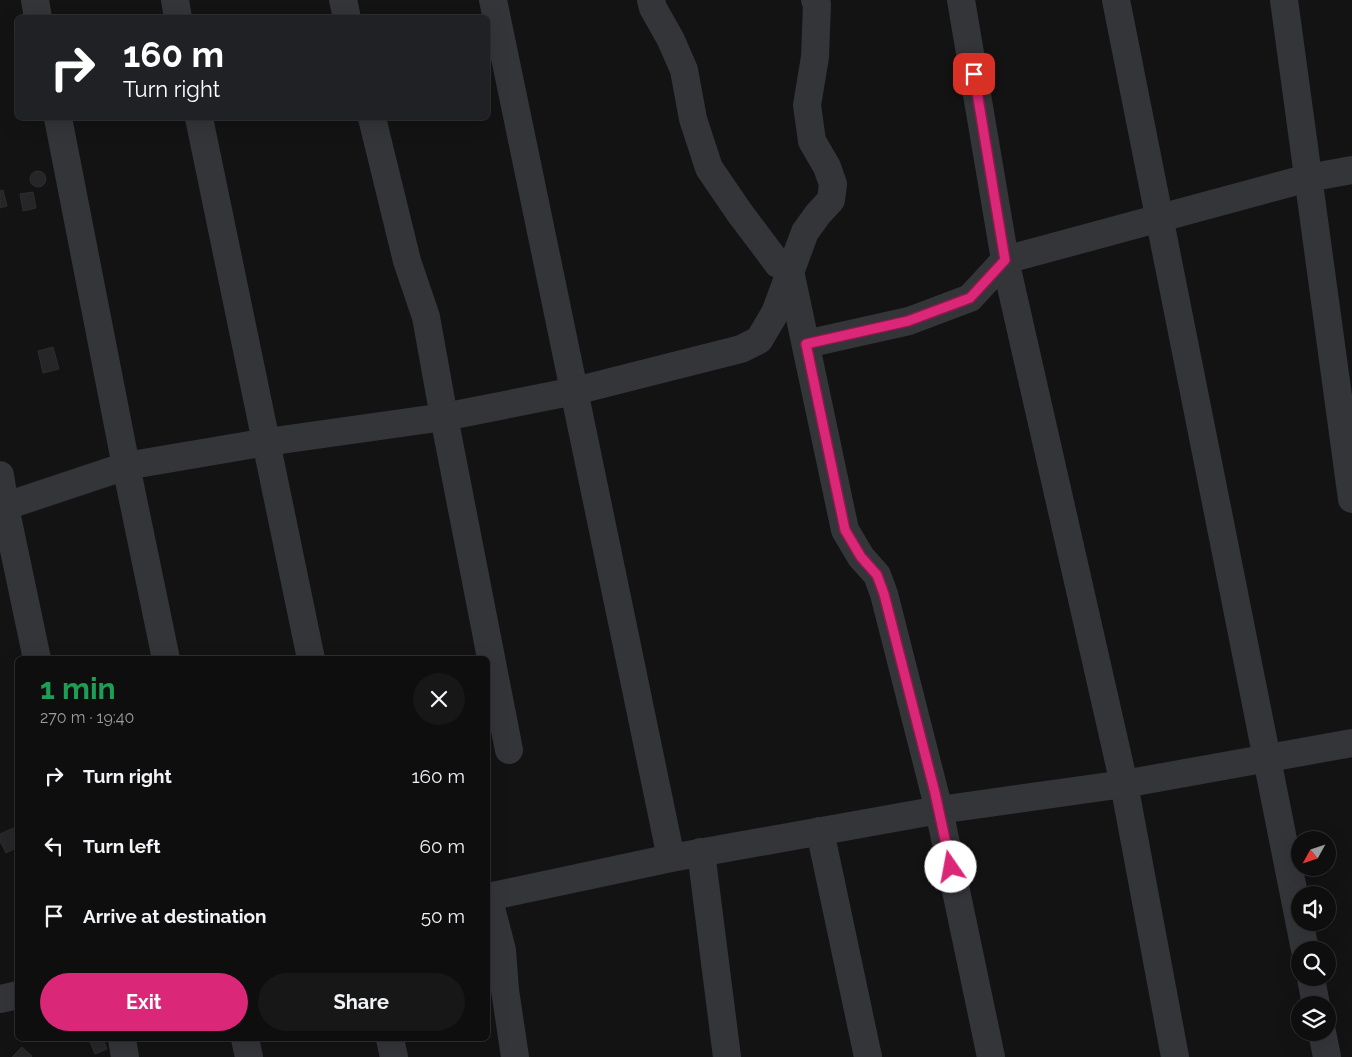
<!DOCTYPE html>
<meta charset="utf-8">
<style>
body{margin:0;font-family:Raleway,sans-serif;background:#171718;color:#f1f3f6;height:100vh;display:flex;flex-direction:column;font-size:19px;white-space:nowrap}
*{box-sizing:border-box;margin:0}
p{font-size:16px;color:#9b9c9e}
.icon{flex:none;width:28px;height:28px;fill:none;stroke:currentColor;stroke-width:2;stroke-linecap:round;stroke-linejoin:round}
.map{position:relative;flex:1;overflow:hidden}
.details{position:absolute;left:15px;top:656px;width:475px;height:385px;display:flex;flex-direction:column;background:#0e0e0f;border-radius:8px;box-shadow:0 5px 20px #0002,0 0 0 1px #2e2e2f}
.details>*{flex:none}
.top-card{position:absolute;left:15px;top:15px;width:475px;height:105px;border-radius:8px;box-shadow:0 5px 20px #0002,0 0 0 1px #2e2e2f;background:#202124;color:#fff;overflow:hidden}
.needle{width:32px;rotate:230deg}
.controls{position:absolute;left:1291px;top:831px;display:grid;gap:10px}
.controls a{display:grid;place-items:center;width:45px;height:45px;border-radius:50%;background:#0e0e0f;box-shadow:0 5px 20px #0002,0 0 0 1px #2e2e2f;font-size:25px}
.pin{position:absolute;display:grid;place-items:center;width:42px;height:42px;color:#fff;margin:-21px;border-radius:10px;box-shadow:0 2px 8px #0006}
.me{position:absolute;width:55px;margin:-28px;rotate:348deg;stroke-linejoin:round;filter:drop-shadow(0 0 4px #0008)}
.turn{display:flex;align-items:center;gap:18px;height:105px;padding:0 25px;font-size:22px}
.turn .icon{width:65px;height:65px;stroke-width:2.5}
.turn b{display:block;font-size:35px;line-height:42px}
.round{display:grid;place-items:center;flex:none;width:52px;height:52px;border-radius:26px;background:#171718}
.head{display:flex;align-items:center;justify-content:space-between;height:85px;padding:0 25px}
h1{font-size:30px;font-weight:700;line-height:38px;color:#1e9e55}
.cta{display:flex;gap:10px;margin-top:auto;padding:10px 25px}
.cta a{flex:1;height:58px;border-radius:30px;background:#db2777;color:#fff;font-size:20px;font-weight:700;line-height:58px;text-align:center}
.cta a+a{background:#171718;color:#f1f3f6}
ul{padding:0;list-style:none}
li{display:flex;align-items:center;gap:15px;height:70px;padding:0 25px}
li div{flex:1}
li b{display:block;font-size:19px}
li em{font-style:normal}
.map>svg:first-child{display:block}
.building{fill:#262628;stroke:#2d2d30}
.lines{fill:none;stroke-linecap:round;stroke-linejoin:round}
.minor{stroke:#343539;stroke-width:28}
.route-casing{stroke:#8e194d;stroke-width:12}
.route{stroke:#db2777;stroke-width:9}
</style>
<div class="map">
<svg width="1352" height="1057" viewBox="0 0 1352 1057">
<rect width="100%" height="100%" fill="#131314"/>
<g class="building">
<circle cx="38" cy="179" r="8"/>
<path d="M 3,190 L 7,206 L 0,208 L 0,191 Z"/>
<path d="M 33,192 L 36,208 L 23,211 L 20,194 Z"/>
<path d="M 53,347 L 59,369 L 43,373 L 38,351 Z"/>
<path d="M 18,826 L 18,847 L 6,853 L 0,841 L 0,834 Z"/>
<path d="M 98,1039 L 103,1039 L 107,1049 L 95,1054 L 90,1042 Z"/>
<path d="M 22,1047 L 32,1056 L 31,1057 L 12,1057 Z"/>
</g>
<g class="lines">
<g class="minor">
<path d="M 35,0 L 38,18"/>
<path d="M 175,0 L 178,18"/>
<path d="M 343,0 L 347,18"/>
<path d="M 493,0 L 671,858"/>
<path d="M 961,0 L 1005,260 L 1124,784 L 1175,1057"/>
<path d="M 1116,0 L 1305,950"/>
<path d="M 1284,0 L 1352,499"/>
<path d="M 58,118 L 126,466 L 166,659"/>
<path d="M 199,118 L 311,659"/>
<path d="M 372,118 L 407,261 L 426,317 L 444,417 L 509,750"/>
<path d="M 806,344 L 909,321 L 970,298 L 1005,260 L 1308,178 L 1352,170"/>
<path d="M 0,475 L 5,507 L 37,659"/>
<path d="M 0,508 L 126,466 L 267,442 L 444,417 L 575,391 L 741,349 L 759,340 L 775,313 L 805,232 L 818,214 L 831,200 L 833,184 L 827,167 L 812,141 L 807,105 L 815,57 L 817,4 L 815,0"/>
<path d="M 820,831 L 868,1057"/>
<path d="M 701,852 L 727,1057"/>
<path d="M 488,897 L 671,858 L 939,810 L 884,594 L 877,575 L 861,557 L 845,530 L 790,271 L 778,264 L 739,212 L 709,168 L 693,119 L 684,70 L 671,40 L 653,8 L 651,0"/>
<path d="M 488,902 L 491,908 L 502,950 L 505,990 L 515,1057"/>
<path d="M 1311,978 L 1316,1005"/>
<path d="M 0,999 L 18,995"/>
<path d="M 1322,1032 L 1327,1057"/>
<path d="M 122,1039 L 125,1057"/>
<path d="M 245,1039 L 249,1057"/>
<path d="M 390,1039 L 394,1057"/>
<path d="M 991,1057 L 939,810 L 1124,784 L 1352,743"/>
</g>
</g>
<g class="lines">
<g class="route-casing">
<path id="route" d="M 951,867 L 935,793 L 884,594 L 877,575 L 861,557 L 845,530 L 806,344 L 908,321 L 970,298 L 1005,260 L 974,74"/>
</g>
<use href="#route" class="route"/>
</g>
</svg>
<div class="controls">
<a><svg class="needle" viewBox="-14 -14 28 28"><path d="M0-13l5 13h-10z" fill="#e53935"/><path d="M0 13l5-13h-10z" fill="#9b9c9e"/></svg></a>
<a><svg class="icon" aria-label="sound" viewBox="0 0 24 24"><path d="M4 9h4l5-4v14l-5-4H4zM17 9q2 3 0 6"/></svg></a>
<a><svg class="icon" aria-label="search" viewBox="0 0 24 24"><circle cx="10" cy="10" r="6"/><path d="M15 15l6 6"/></svg></a>
<a><svg class="icon" aria-label="layers" viewBox="0 0 24 24"><path d="M12 4l9 5-9 5-9-5zM3 14l9 5 9-5"/></svg></a>
</div>
<div class="pin" style="left:974px;top:74px;background:#d93025"><svg class="icon" aria-label="arrive" viewBox="0 0 24 24"><path d="M6 21V4h12l-3 4 3 4H6"/></svg></div>
<svg class="me" style="left:951px;top:867px" viewBox="-20 -20 40 40"><circle r="19" fill="#fff"/><path d="M0-13L10 11 0 6-10 11z" fill="#db2777"/></svg>
<div class="top-card">
<div class="turn"><svg class="icon" aria-label="right" viewBox="0 0 24 24"><path d="M7 20v-9h11M14 6l5 5-5 5"/></svg><div><b>160 m</b>Turn right</div></div>
</div>
<section class="details">
<div class="head"><div><h1>1 min</h1><p>270 m · 19:40</p></div><a class="round"><svg class="icon" aria-label="close" viewBox="0 0 24 24"><path d="M6 6l12 12M18 6L6 18"/></svg></a></div>
<ul>
<li><svg class="icon" aria-label="right" viewBox="0 0 24 24"><path d="M7 20v-9h11M14 6l5 5-5 5"/></svg><div><b>Turn right</b></div><em>160 m</em></li>
<li><svg class="icon" aria-label="left" viewBox="0 0 24 24"><path d="M17 20v-9H6M10 6l-5 5 5 5"/></svg><div><b>Turn left</b></div><em>60 m</em></li>
<li><svg class="icon" aria-label="arrive" viewBox="0 0 24 24"><path d="M6 21V4h12l-3 4 3 4H6"/></svg><div><b>Arrive at destination</b></div><em>50 m</em></li>
</ul>
<div class="cta"><a>Exit</a><a>Share</a></div>
</section>
</div>
